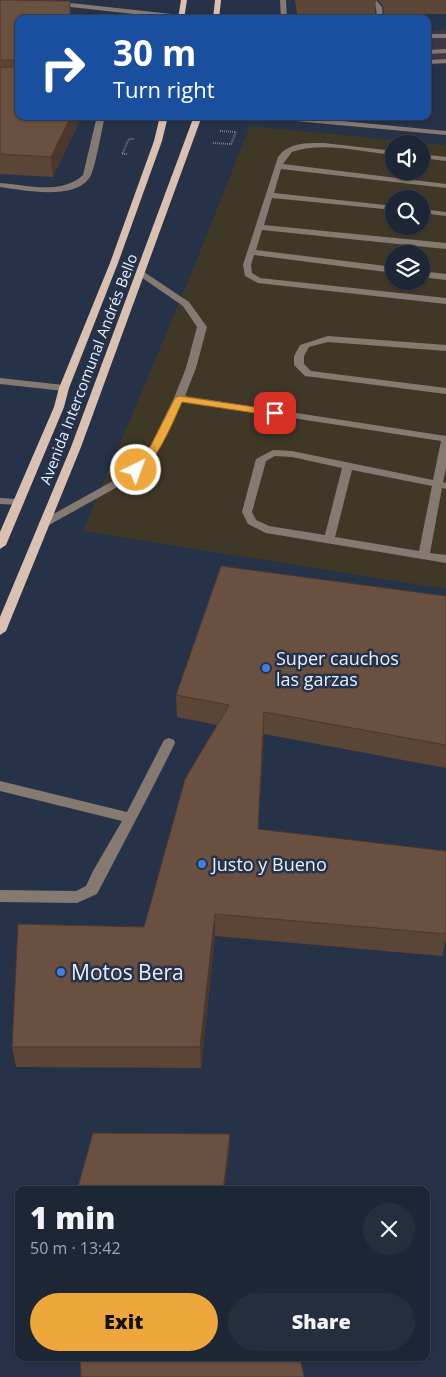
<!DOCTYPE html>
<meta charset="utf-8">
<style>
body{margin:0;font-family:"Open Sans",sans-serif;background:#252e3d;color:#f1f3f6;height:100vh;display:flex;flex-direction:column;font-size:19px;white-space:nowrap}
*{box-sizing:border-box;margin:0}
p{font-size:16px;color:#a0a5ad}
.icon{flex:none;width:28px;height:28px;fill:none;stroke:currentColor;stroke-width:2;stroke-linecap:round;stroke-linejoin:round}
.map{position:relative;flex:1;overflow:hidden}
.sheet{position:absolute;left:15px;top:1186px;width:415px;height:175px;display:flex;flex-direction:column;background:#1c2635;border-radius:10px;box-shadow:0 1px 4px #0004,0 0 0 1px #3a4350}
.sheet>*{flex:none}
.hud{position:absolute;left:15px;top:15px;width:416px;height:105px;border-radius:10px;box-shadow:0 1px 4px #0004,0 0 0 1px #3a4350;background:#1a4fa0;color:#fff;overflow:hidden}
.buttons{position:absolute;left:385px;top:135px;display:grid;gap:10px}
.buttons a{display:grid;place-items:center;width:45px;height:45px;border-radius:50%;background:#1c2635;box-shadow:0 1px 4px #0004,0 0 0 1px #3a4350;font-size:25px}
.pin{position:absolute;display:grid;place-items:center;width:42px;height:42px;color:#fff;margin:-21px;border-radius:10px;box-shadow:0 2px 8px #0006}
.me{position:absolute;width:55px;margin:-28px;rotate:42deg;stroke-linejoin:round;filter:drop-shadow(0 0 4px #0008)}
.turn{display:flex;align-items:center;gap:18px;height:105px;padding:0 15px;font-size:22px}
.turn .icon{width:65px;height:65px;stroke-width:2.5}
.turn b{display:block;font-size:35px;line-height:42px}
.round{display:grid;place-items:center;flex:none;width:52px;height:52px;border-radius:26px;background:#252e3d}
.headline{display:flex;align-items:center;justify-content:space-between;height:85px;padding:0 15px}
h1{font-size:30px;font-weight:800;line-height:38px}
.cta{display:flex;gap:10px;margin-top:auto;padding:10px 15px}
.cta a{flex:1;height:58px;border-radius:30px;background:#eea73c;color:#111;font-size:20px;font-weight:800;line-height:58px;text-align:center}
.cta a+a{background:#252e3d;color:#f1f3f6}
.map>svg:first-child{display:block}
.education{fill:#403827;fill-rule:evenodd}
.medical{fill:#3f3544}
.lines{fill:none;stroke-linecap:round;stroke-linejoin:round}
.path{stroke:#737e91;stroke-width:2;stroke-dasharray:1 1;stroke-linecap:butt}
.minor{fill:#867971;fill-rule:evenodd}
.major{fill:#dac0b1;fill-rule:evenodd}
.wall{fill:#5b4537}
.shaded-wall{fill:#4a382d}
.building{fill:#6a5040;stroke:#4a382d}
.route{fill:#eea73c;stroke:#9b6d27}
.shop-dot{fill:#3f7fe0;stroke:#253247;stroke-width:2}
.labels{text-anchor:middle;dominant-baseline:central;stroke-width:5;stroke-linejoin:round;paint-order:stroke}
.far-street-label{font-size:15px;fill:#e8f0ff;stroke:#253247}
.poi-label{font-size:18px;fill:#e8f0ff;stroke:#253247;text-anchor:start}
.near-poi-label{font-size:21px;fill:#e8f0ff;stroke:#253247;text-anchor:start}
</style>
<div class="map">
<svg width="446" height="1377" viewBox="0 0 446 1377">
<rect width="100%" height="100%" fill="#253247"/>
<path class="education" d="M 250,126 L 446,145 L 446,589 L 83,531 L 190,277 ZM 394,144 L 421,144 L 421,171 L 394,171 ZM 394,199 L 421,199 L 421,226 L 394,226 ZM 394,254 L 421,254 L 421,281 L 394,281 Z"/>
<path class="medical" d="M 446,30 L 446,64 L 428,65 L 428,31 Z"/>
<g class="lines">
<g class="path">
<path d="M 213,143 L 231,144 L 236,132 L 219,131"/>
<path d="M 127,154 L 122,154 L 129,139 L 134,139"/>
</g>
<g class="minor">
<path d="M 22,0 L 43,0 L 181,15 L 184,17 L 179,19 L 25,2 Z"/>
<path d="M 280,0 L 286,0 L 287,19 L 281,19 Z"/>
<path d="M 369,0 L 376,0 L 382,7 L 383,19 L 377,19 L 376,7 Z"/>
<rect x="428" y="34" width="18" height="4"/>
<path d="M 446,49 L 446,53 L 428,54 L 428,50 Z"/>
<path d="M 446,59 L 446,63 L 428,64 L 428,60 Z"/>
<path d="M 97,116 L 105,116 C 102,128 95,170 90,177 C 75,201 23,190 0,187 L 0,183 C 27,185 62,195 83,175 Z"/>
<path d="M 259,116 L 290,116 L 446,131 L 446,135 L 263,118 Z"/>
<path d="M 324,143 L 394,151 L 394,155 C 362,152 323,141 292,152 L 283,164 L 446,184 L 446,188 L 281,169 L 274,193 L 394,206 L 394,210 L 272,198 L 264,225 L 446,243 L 446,249 L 262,230 L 256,250 L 394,267 L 394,273 L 254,255 L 251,265 L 252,273 L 260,278 L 446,298 L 446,304 L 258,283 L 245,276 L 243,265 L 278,157 C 289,142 307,143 324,143 Z"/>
<path d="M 421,154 L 446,157 L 446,161 L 421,158 Z"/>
<path d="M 421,209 L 446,212 L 446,216 L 421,213 Z"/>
<path d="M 141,270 L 189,302 L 207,327 L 196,368 L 185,396 L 446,436 L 446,468 L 443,482 L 446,483 L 446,489 L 442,488 L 430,553 L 446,555 L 446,563 L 266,533 L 248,524 L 242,512 L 256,459 L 273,450 L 292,451 L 433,480 L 441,441 L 182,401 L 152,463 L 128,481 L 49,525 L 41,525 L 39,523 L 41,521 L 120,477 L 144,459 L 174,398 L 186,368 L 197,327 L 183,306 L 138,275 L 138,271 ZM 275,456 L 292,457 L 342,468 L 325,535 L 269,526 L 256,520 L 252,512 L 266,461 ZM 352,470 L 432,486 L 419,551 L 335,537 Z"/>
<path d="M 421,271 L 446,274 L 446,280 L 421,277 Z"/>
<path d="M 328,336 L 446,345 L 446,351 L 328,342 L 309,347 L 304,356 L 304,364 L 311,371 L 446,388 L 446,394 L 305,376 L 294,365 L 294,356 L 300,345 Z"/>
<path d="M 0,378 L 64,385 L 69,388 L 64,391 L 0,384 Z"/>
<path d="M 0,498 L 18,499 L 23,502 L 18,505 L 0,504 Z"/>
<path d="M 169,738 L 174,740 L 175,743 C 150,794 123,844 97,894 L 77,903 L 0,902 L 0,890 L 76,891 L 86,886 L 93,871 L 122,821 L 0,791 L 0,781 L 127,812 L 164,740 Z"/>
</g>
<g class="major">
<path d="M 181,0 L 187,0 L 184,19 L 178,19 Z"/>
<path d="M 215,0 L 221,0 L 219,19 L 213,19 Z"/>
<path d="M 160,116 L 168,116 L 162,141 L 118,263 L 69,388 L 64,407 L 6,545 L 0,549 L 0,532 L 54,407 L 59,388 L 110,263 L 154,141 Z"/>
<path d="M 194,116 L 202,116 L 81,447 L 6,631 L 0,635 L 0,617 L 71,447 Z"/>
</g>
</g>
<g class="wall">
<path d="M 0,0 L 70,1 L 71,19 L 19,19 L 82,116 L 53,177 L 0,174 Z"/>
<path d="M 295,0 L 376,0 L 375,14 L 297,14 Z"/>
<path d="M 378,0 L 446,0 L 446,14 L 384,14 L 383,6 Z"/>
<path d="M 446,596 L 446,768 L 264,734 L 258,829 L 446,934 L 446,939 L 442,956 L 215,936 L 201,1068 L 16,1067 L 12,1047 L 144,927 L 217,725 L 177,717 L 176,695 Z"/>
</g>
<g class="shaded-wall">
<path d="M 71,116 L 82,116 L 53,177 L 51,157 Z"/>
<path d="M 264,712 L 264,734 L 257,851 L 258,829 Z"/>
<path d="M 215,914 L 215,936 L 201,1068 L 200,1047 Z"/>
<path d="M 230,1134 L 230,1148 L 224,1190 L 223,1190 Z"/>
</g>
<g class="building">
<path d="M 0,0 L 70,1 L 70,19 L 19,19 L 19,65 L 17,60 L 0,60 Z"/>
<path d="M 19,66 L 19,116 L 71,116 L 51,157 L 0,154 L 0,67 L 17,67 Z"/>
<path d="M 221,566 L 446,596 L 446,745 L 264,712 L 258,829 L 446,851 L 446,934 L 215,914 L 200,1047 L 12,1047 L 18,924 L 144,927 L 185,779 L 229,705 L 176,695 Z"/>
<path d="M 93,1133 L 230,1134 L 223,1190 L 77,1190 Z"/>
<path d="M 80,1358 L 300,1358 L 304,1377 L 81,1377 Z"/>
</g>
<path class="route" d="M 179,396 L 275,410 L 279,413 L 275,416 L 182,402 C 175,417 152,476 133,472 L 133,468 L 144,459 L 175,398 Z"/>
<g class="shop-dot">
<circle cx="266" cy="668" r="5"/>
<circle cx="202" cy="864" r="5"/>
<circle cx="61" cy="972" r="5"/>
</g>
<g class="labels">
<g class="far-street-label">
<text transform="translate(88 369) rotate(-69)">Avenida Intercomunal Andrés Bello</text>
</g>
<g class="poi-label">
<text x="276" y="658">Super cauchos<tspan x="276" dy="21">las garzas</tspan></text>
<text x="212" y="864">Justo y Bueno</text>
</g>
<g class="near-poi-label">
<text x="71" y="972">Motos Bera</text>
</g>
</g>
</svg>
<div class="buttons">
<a><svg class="icon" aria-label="sound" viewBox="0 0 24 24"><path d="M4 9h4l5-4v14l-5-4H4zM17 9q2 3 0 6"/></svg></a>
<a><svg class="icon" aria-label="search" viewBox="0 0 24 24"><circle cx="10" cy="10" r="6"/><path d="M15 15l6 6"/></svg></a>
<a><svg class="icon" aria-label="layers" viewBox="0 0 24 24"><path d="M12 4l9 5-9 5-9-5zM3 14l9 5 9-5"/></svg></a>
</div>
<div class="pin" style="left:275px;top:413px;background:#d93025"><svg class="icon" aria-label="arrive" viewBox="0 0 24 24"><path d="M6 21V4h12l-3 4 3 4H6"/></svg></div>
<svg class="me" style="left:136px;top:470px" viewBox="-20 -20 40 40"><circle r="17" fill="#eea73c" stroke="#fff" stroke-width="3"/><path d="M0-11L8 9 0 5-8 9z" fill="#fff"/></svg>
<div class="hud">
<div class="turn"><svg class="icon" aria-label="right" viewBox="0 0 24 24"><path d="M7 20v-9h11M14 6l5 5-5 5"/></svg><div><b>30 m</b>Turn right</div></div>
</div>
<section class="sheet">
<div class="headline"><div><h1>1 min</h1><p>50 m · 13:42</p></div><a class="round"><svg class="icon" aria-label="close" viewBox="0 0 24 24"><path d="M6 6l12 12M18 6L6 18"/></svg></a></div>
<div class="cta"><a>Exit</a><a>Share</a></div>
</section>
</div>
